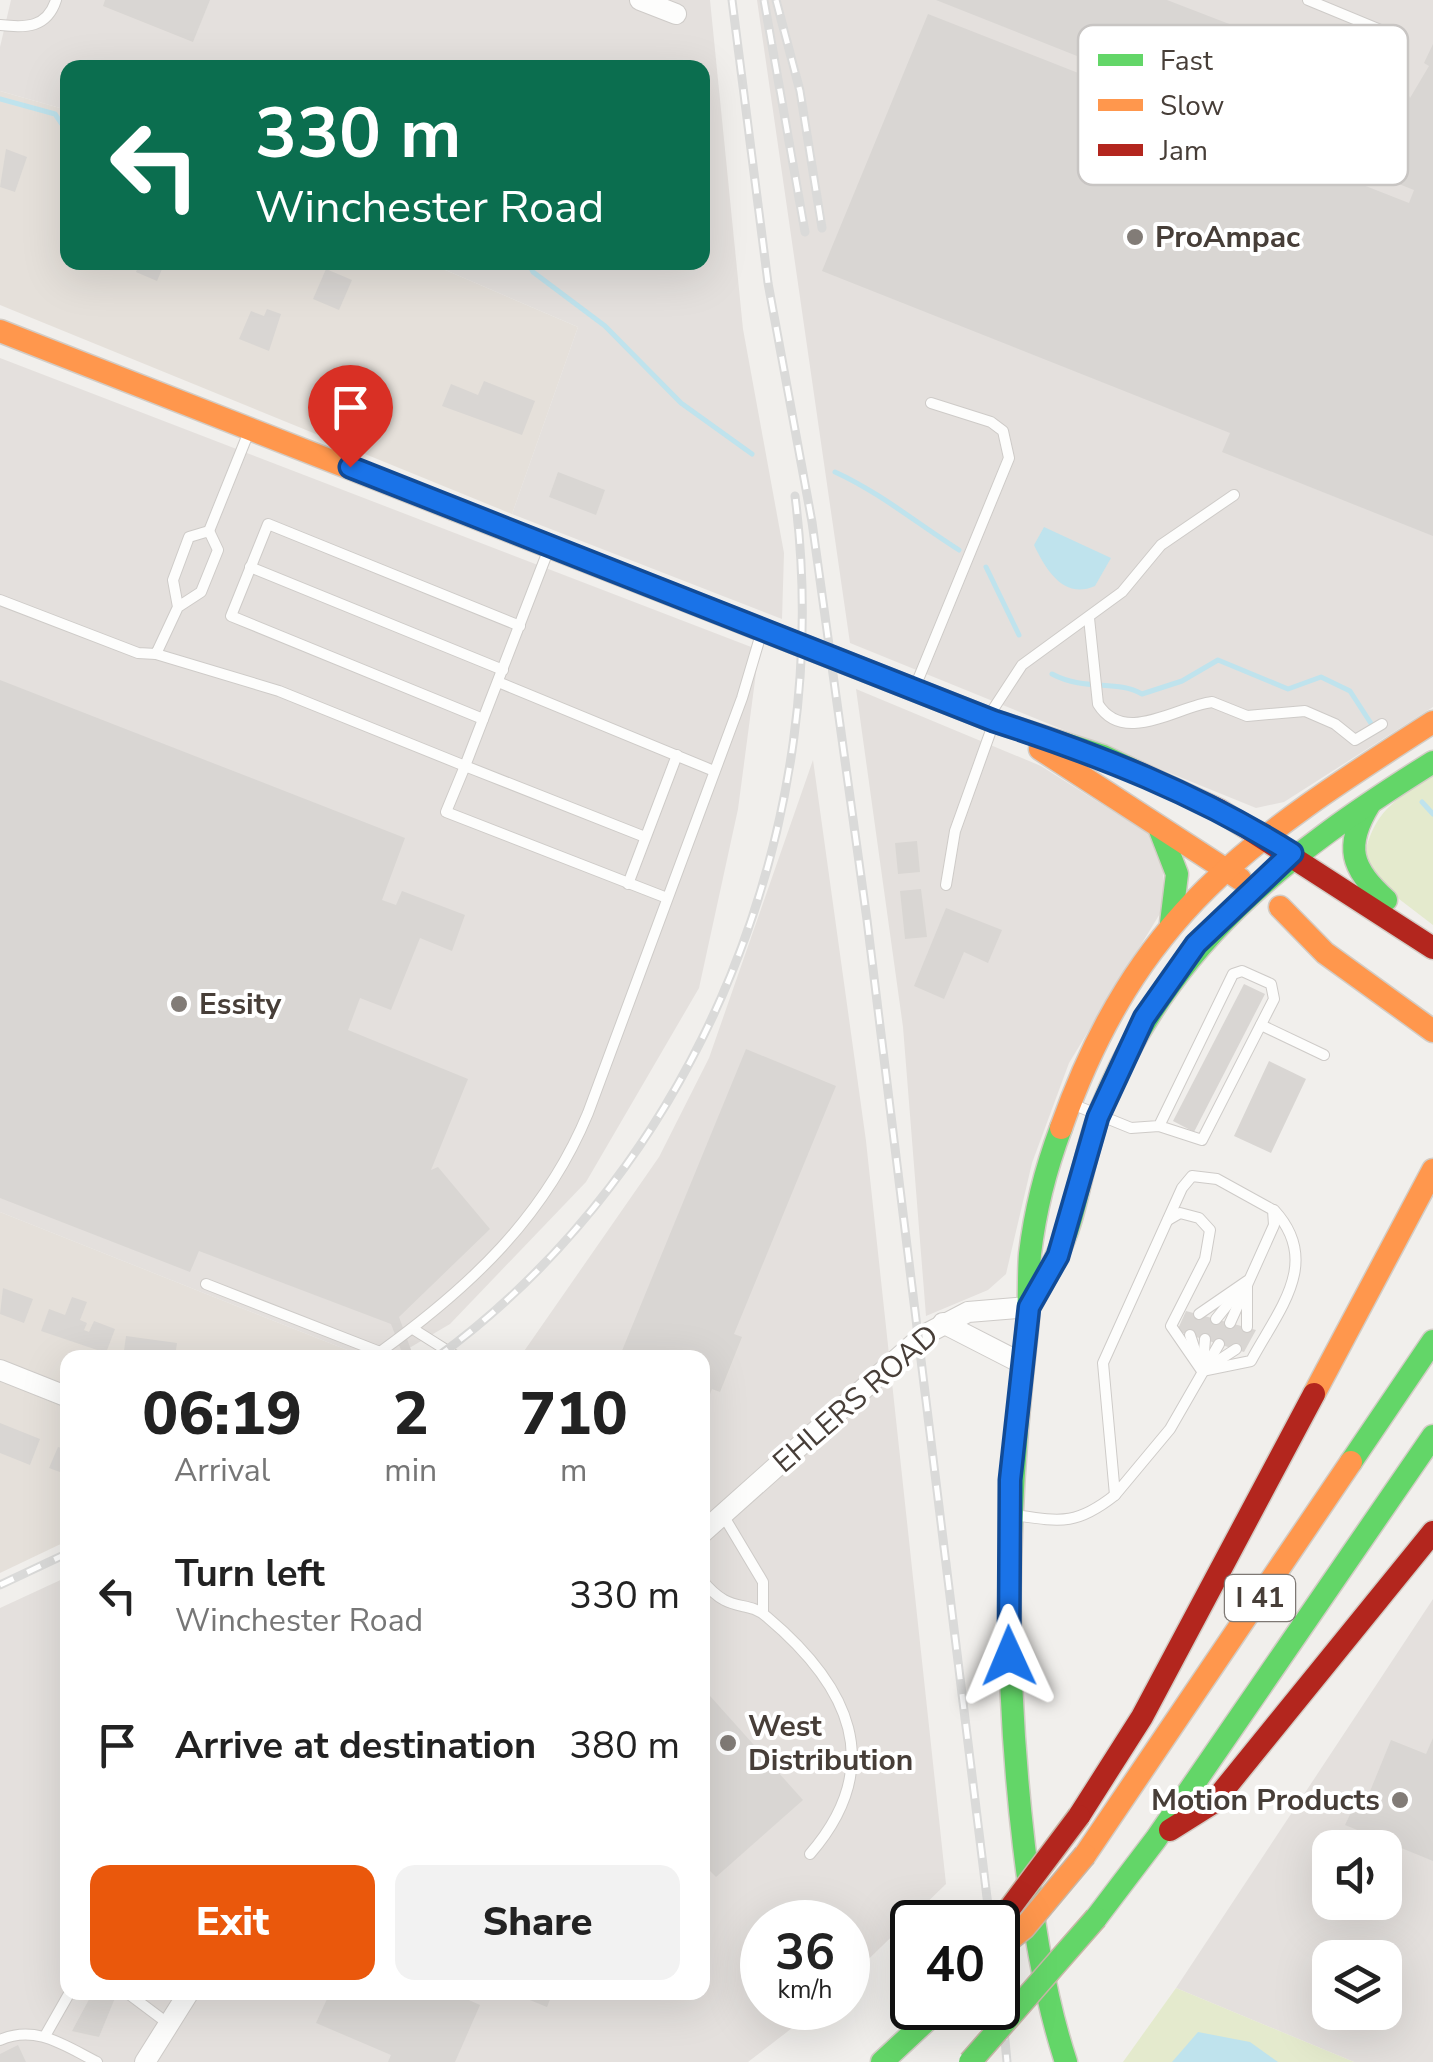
<!DOCTYPE html>
<style>
body{margin:0;font-family:"Nunito Sans",sans-serif;background:#f2f2f2;color:#222;height:100vh;display:flex;flex-direction:column;font-size:38px;white-space:nowrap}
*{box-sizing:border-box;margin:0}
p{font-size:32px;color:#767676}
.icon{flex:none;width:55px;height:55px;fill:none;stroke:currentColor;stroke-width:2;stroke-linecap:round;stroke-linejoin:round}
.map{position:relative;flex:1;overflow:hidden}
.panel{position:absolute;left:60px;top:1350px;width:650px;height:650px;display:flex;flex-direction:column;background:#fff;border-radius:20px;box-shadow:0 10px 40px #0002}
.panel>*{flex:none}
.top-card{position:absolute;left:60px;top:60px;width:650px;height:210px;border-radius:20px;box-shadow:0 10px 40px #0002;background:#0b6e4f;color:#fff;overflow:hidden}
.tools{position:absolute;left:1312px;top:1830px;display:grid;gap:20px}
.tools a{display:grid;place-items:center;width:90px;height:90px;border-radius:20px;background:#fff;box-shadow:0 10px 40px #0002;font-size:50px}
.speed{position:absolute;left:740px;top:1900px;display:flex;gap:20px;font-size:50px;font-weight:700;text-align:center}
.speed>*{display:grid;place-content:center;width:130px;height:130px;border-radius:50%;background:#fff;box-shadow:0 10px 40px #0002;line-height:1}
.speed small{font-size:25px;font-weight:400}
.speed .limit{border:5px solid #111;border-radius:15px;background:#fff;color:#111}
.pin{position:absolute;display:grid;place-items:center;width:85px;height:85px;color:#fff;margin:-102px -42px;border-radius:50% 50% 50% 0;rotate:-45deg;box-shadow:0 0 10px #0007}
.pin .icon{rotate:45deg}
.me{position:absolute;width:110px;margin:-55px;rotate:359deg;stroke-linejoin:round;filter:drop-shadow(0 0 8px #0008)}
.turn{display:flex;align-items:center;gap:35px;height:210px;padding:0 30px;font-size:45px}
.turn .icon{width:130px;height:130px;stroke-width:2.5}
.turn b{display:block;font-size:70px;line-height:85px}
.eta{display:flex;justify-content:space-evenly;align-items:center;height:170px;text-align:center}
.eta b{font-size:60px;font-weight:800;line-height:70px}
.cta{display:flex;gap:20px;margin-top:auto;padding:20px 30px}
.cta a{flex:1;height:115px;border-radius:20px;background:#ea580c;color:#fff;font-size:40px;font-weight:800;line-height:115px;text-align:center}
.cta a+a{background:#f2f2f2;color:#222}
ul{padding:0;list-style:none}
li{display:flex;align-items:center;gap:30px;height:150px;padding:0 30px}
li div{flex:1}
li b{display:block;font-size:38px}
li em{font-style:normal}
.map>svg:first-child{display:block}
.residential{fill:#e5e0da}
.industrial{fill:#e4e0dd;fill-rule:evenodd}
.green{fill:#e4eacd}
.water{fill:#bfe3ed}
.lines{fill:none;stroke-linecap:round;stroke-linejoin:round}
.stream{stroke:#bfe3ed;stroke-width:5}
.building{fill:#d9d6d3}
.lane-casing{stroke:#cecbc8;stroke-width:12}
.street-casing{stroke:#cecbc8;stroke-width:22}
.fast-casing{stroke:#d2ccc5;stroke-width:25}
.slow-casing{stroke:#d2ccc5;stroke-width:25}
.jam-casing{stroke:#d2ccc5;stroke-width:25}
.lane{stroke:#fdfdfc;stroke-width:10}
.street{stroke:#fdfdfc;stroke-width:20}
.fast{stroke:#63d668;stroke-width:22}
.slow{stroke:#ff974d;stroke-width:22}
.jam{stroke:#b3261e;stroke-width:22}
.rail-casing{stroke:#dadad9;stroke-width:9}
.rail{stroke:#fff;stroke-width:5;stroke-dasharray:15;stroke-linecap:butt}
.fast-bridge-casing{stroke:#c8b7a8;stroke-width:25;stroke-linecap:butt}
.slow-bridge-casing{stroke:#c8b7a8;stroke-width:25;stroke-linecap:butt}
.jam-bridge-casing{stroke:#c8b7a8;stroke-width:25;stroke-linecap:butt}
.fast-bridge{stroke:#63d668;stroke-width:22}
.slow-bridge{stroke:#ff974d;stroke-width:22}
.jam-bridge{stroke:#b3261e;stroke-width:22}
.route-casing{stroke:#114b97;stroke-width:25}
.route{stroke:#1a73e8;stroke-width:18}
.poi-dot{fill:#827c77;stroke:#fff;stroke-width:4}
.labels{text-anchor:middle;dominant-baseline:central;stroke-width:8;stroke-linejoin:round;paint-order:stroke}
.shield{fill:#fff;stroke:#7e7874;stroke-width:2.5}
.shield-label{font-size:28px;font-weight:bold;fill:#473e38}
.poi-label{font-size:30px;font-weight:bold;fill:#473e38;stroke:#fff;text-anchor:start}
.street-label{font-size:30px;fill:#473e38;stroke:#fff}
.key{fill:#fff;stroke:#c8c5c3;stroke-width:2.5}
.key-label{font-size:28px;fill:#473e38}
</style>
<div class="map">
<svg width="1433" height="2062" viewBox="0 0 1433 2062">
<rect width="100%" height="100%" fill="#f1efec"/>
<g class="residential">
<path d="M 0,91 L 67,110 L 68,262 L 429,263 L 578,327 L 512,514 L 0,305 Z"/>
<path d="M 0,1212 L 365,1357 L 68,1358 L 67,1541 L 0,1573 Z"/>
</g>
<g class="industrial">
<path d="M 11,0 L 710,0 L 743,329 L 784,553 L 782,619 L 512,514 L 578,327 L 429,263 L 702,262 L 702,68 L 68,68 L 67,110 L 0,91 L 0,47 Z"/>
<path d="M 757,0 L 1433,0 L 1433,707 L 1284,802 L 1256,808 L 850,643 Z"/>
<path d="M 0,358 L 759,650 L 738,809 L 699,988 L 586,1182 L 450,1324 L 394,1357 L 365,1357 L 0,1212 Z"/>
<path d="M 856,689 L 1041,766 L 1149,834 L 1163,854 L 1164,907 L 1069,1063 L 1032,1163 L 1006,1274 L 988,1290 L 926,1316 L 903,1027 Z"/>
<path d="M 813,760 L 866,1141 L 946,1884 L 848,1979 L 848,1922 L 762,1922 L 762,2008 L 818,2008 L 748,2062 L 0,2062 L 0,1608 L 67,1577 L 68,1992 L 702,1992 L 702,1358 L 520,1357 L 659,1157 L 709,1058 Z"/>
<path d="M 1433,1599 L 1433,2062 L 1354,2062 L 1176,1988 ZM 1330,1848 L 1385,1848 L 1385,1902 L 1330,1902 ZM 1330,1958 L 1385,1958 L 1385,2012 L 1330,2012 Z"/>
</g>
<g class="green">
<path d="M 1433,776 L 1433,925 L 1386,889 L 1364,858 C 1373,812 1394,800 1433,776 Z"/>
<path d="M 1176,1988 L 1354,2062 L 1123,2062 Z"/>
</g>
<g class="water">
<path d="M 1044,527 L 1111,558 L 1095,586 C 1064,600 1046,570 1034,545 Z"/>
<path d="M 1198,2032 L 1250,2042 L 1278,2062 L 1172,2062 Z"/>
</g>
<g class="lines">
<g class="stream">
<path d="M 0,99 L 55,114 L 68,133"/>
<path d="M 528,262 L 533,272 L 605,326 L 681,403 L 752,454"/>
<path d="M 835,472 C 879,492 918,524 959,550"/>
<path d="M 986,567 L 1019,635"/>
<path d="M 1052,674 C 1086,692 1116,679 1142,694 L 1182,681 L 1218,660 L 1288,689 L 1321,677 L 1350,691 L 1372,725"/>
<path d="M 1422,802 L 1433,814"/>
</g>
</g>
<g class="building">
<path d="M 105,0 L 210,0 L 193,42 L 103,6 Z"/>
<path d="M 936,0 L 1167,0 L 1408,93 L 1410,98 L 1429,66 L 1424,63 L 1433,44 L 1433,536 L 1222,452 L 1230,433 L 822,271 L 928,14 L 1409,203 L 1414,190 Z"/>
<path d="M 6,149 L 27,157 L 15,192 L 0,187 Z"/>
<path d="M 140,262 L 165,262 L 157,281 L 136,272 Z"/>
<path d="M 326,269 L 352,280 L 339,310 L 313,299 Z"/>
<path d="M 267,309 L 281,314 L 269,351 L 239,339 L 251,311 L 264,316 Z"/>
<path d="M 484,381 L 535,401 L 522,435 L 442,406 L 451,384 L 478,395 Z"/>
<path d="M 558,472 L 605,490 L 596,515 L 549,497 Z"/>
<path d="M 0,680 L 405,838 L 382,900 L 396,905 L 402,891 L 465,915 L 452,951 L 420,938 L 391,1010 L 360,998 L 348,1030 L 468,1079 L 431,1170 L 438,1167 L 490,1229 L 399,1317 L 414,1358 L 404,1358 L 391,1324 L 199,1251 L 190,1272 L 0,1198 Z"/>
<path d="M 917,841 L 920,872 L 898,874 L 895,843 Z"/>
<path d="M 921,889 L 927,937 L 905,939 L 900,891 Z"/>
<path d="M 946,908 L 1002,930 L 988,963 L 964,952 L 944,999 L 914,986 Z"/>
<path d="M 1244,984 L 1265,994 L 1194,1132 L 1173,1121 Z"/>
<path d="M 746,1049 L 836,1086 L 734,1334 L 742,1337 L 720,1392 L 712,1389 L 703,1412 L 702,1358 L 619,1358 Z"/>
<path d="M 1269,1061 L 1306,1079 L 1271,1153 L 1234,1136 Z"/>
<path d="M 3,1288 L 33,1299 L 24,1323 L 0,1314 Z"/>
<path d="M 72,1297 L 87,1302 L 80,1320 L 87,1323 L 84,1330 L 89,1332 L 94,1321 L 115,1329 L 106,1353 L 41,1331 L 49,1309 L 65,1315 Z"/>
<path d="M 1186,1311 L 1256,1330 L 1244,1352 L 1177,1331 Z"/>
<path d="M 126,1336 L 177,1343 L 175,1358 L 123,1358 Z"/>
<path d="M 0,1423 L 40,1439 L 30,1465 L 0,1453 Z"/>
<path d="M 58,1447 L 68,1450 L 68,1475 L 49,1468 Z"/>
<path d="M 702,1687 L 803,1800 L 716,1877 L 702,1863 Z"/>
<path d="M 1433,1738 L 1433,1861 L 1345,1825 L 1358,1798 L 1366,1801 L 1391,1740 L 1426,1754 Z"/>
<path d="M 93,1992 L 115,1998 L 99,2037 L 72,2031 Z"/>
<path d="M 312,1992 L 451,1992 L 480,2005 L 455,2062 L 388,2062 L 391,2055 L 316,2023 L 327,1999 Z"/>
<path d="M 510,1992 L 553,1992 L 547,2007 Z"/>
<path d="M 18,2045 L 26,2062 L 0,2062 L 0,2054 Z"/>
</g>
<g class="lines">
<g class="lane-casing">
<g id="lane">
<path d="M 1308,0 L 1400,38"/>
<path d="M 0,25 C 26,28 47,28 56,0"/>
<path d="M 209,531 L 248,434"/>
<path d="M 250,567 L 503,670"/>
<path d="M 0,600 L 138,653 L 156,654 L 178,607 L 201,592 L 218,550 L 209,531 L 189,537 L 173,580 L 178,607"/>
<path d="M 1089,618 L 1098,704 C 1124,746 1178,706 1212,702 L 1247,716 L 1305,711 L 1335,724 L 1355,740 L 1382,724"/>
<path d="M 156,654 L 279,691 L 465,766 L 548,551"/>
<path d="M 498,682 L 714,771"/>
<path d="M 915,687 L 1009,458 L 1003,431 L 991,422 L 931,403"/>
<path d="M 988,717 L 1022,665 L 1122,592 L 1161,545 L 1234,495"/>
<path d="M 483,719 L 231,616 L 268,524 L 520,626"/>
<path d="M 645,837 L 465,766 L 446,812 L 667,898"/>
<path d="M 628,884 L 677,755"/>
<path d="M 946,885 L 955,831 L 994,722"/>
<path d="M 1261,1025 L 1324,1055"/>
<path d="M 1072,1104 L 1131,1128 L 1159,1126 L 1202,1140 L 1274,999 L 1271,984 L 1242,971 L 1233,974 L 1159,1126"/>
<path d="M 1168,1220 L 1180,1213 L 1199,1218 L 1210,1230 L 1205,1259 L 1171,1326 L 1202,1371"/>
<path d="M 206,1284 L 380,1352 C 470,1287 545,1217 588,1113 L 742,698 L 761,634"/>
<path d="M 1247,1286 L 1247,1327"/>
<path d="M 1199,1314 L 1247,1281"/>
<path d="M 1216,1319 L 1237,1293"/>
<path d="M 413,1329 L 459,1358"/>
<path d="M 1190,1335 L 1197,1356"/>
<path d="M 1219,1344 L 1170,1429 L 1115,1495 L 1103,1363 L 1182,1188 L 1192,1176 L 1217,1179 L 1273,1210 L 1274,1225 L 1230,1323"/>
<path d="M 1203,1365 L 1205,1339"/>
<path d="M 1207,1368 L 1236,1349"/>
<path d="M 1202,1371 L 1251,1361 C 1279,1309 1322,1262 1274,1210"/>
<path d="M 723,1515 L 763,1582 L 763,1613"/>
<path d="M 1015,1515 C 1062,1522 1077,1525 1115,1495"/>
<path d="M 702,1580 C 731,1616 745,1598 767,1617 C 849,1686 887,1765 810,1854"/>
<path d="M 126,1992 L 166,2022"/>
<path d="M 45,2036 L 70,1992"/>
<path d="M 0,2040 C 36,2024 65,2046 97,2062"/>
</g>
</g>
<g class="street-casing">
<g id="street">
<path d="M 640,0 L 676,14"/>
<path d="M 943,1323 L 1021,1363"/>
<path d="M 0,1370 L 68,1397"/>
<path d="M 702,1533 L 924,1335 L 968,1312 L 1029,1307"/>
<path d="M 145,2062 L 189,1992"/>
</g>
</g>
<g class="fast-casing">
<g id="fast">
<path d="M 454,509 L 994,721 L 1103,756 L 1139,773"/>
<path d="M 1369,805 C 1344,846 1351,869 1386,900"/>
<path d="M 1160,830 L 1177,874 L 1171,923"/>
<path d="M 1061,1128 C 1046,1168 1035,1211 1030,1254 C 1028,1279 1030,1304 1027,1330 C 1006,1507 1003,1668 1024,1846 C 1033,1919 1043,1992 1066,2062"/>
<path d="M 1031,1304 C 1046,1277 1061,1252 1070,1222 C 1081,1186 1086,1148 1100,1112 C 1166,945 1286,854 1433,762"/>
<path d="M 1351,1462 L 1433,1341"/>
<path d="M 1096,1918 L 1156,1839 L 1433,1436"/>
<path d="M 882,2062 L 940,2008"/>
</g>
</g>
<g class="slow-casing">
<g id="slow">
<path d="M 0,331 L 454,509"/>
<path d="M 1040,749 L 1240,879"/>
<path d="M 1280,907 L 1325,953 L 1433,1031"/>
<path d="M 1061,1128 C 1137,913 1249,840 1433,722"/>
<path d="M 1314,1394 L 1433,1170"/>
<path d="M 1085,1855 L 1351,1462"/>
</g>
</g>
<g class="jam-casing">
<g id="jam">
<path d="M 1139,773 L 1219,810 L 1433,948"/>
<path d="M 1079,1816 L 1142,1717 L 1314,1394"/>
<path d="M 1170,1830 L 1213,1803 L 1433,1532"/>
</g>
</g>
<use href="#lane" class="lane"/>
<use href="#street" class="street"/>
<use href="#fast" class="fast"/>
<use href="#slow" class="slow"/>
<use href="#jam" class="jam"/>
<g class="rail-casing">
<g id="rail">
<path d="M 732,0 L 768,283 L 812,522 L 867,920 L 990,1922"/>
<path d="M 764,0 L 805,232"/>
<path d="M 776,0 L 800,91 L 822,228"/>
<path d="M 436,1358 C 702,1164 836,819 795,496"/>
<path d="M 0,1585 L 68,1553"/>
<path d="M 998,1965 L 1007,2062"/>
</g>
</g>
<use href="#rail" class="rail"/>
<g class="fast-bridge-casing">
<path id="fast-bridge" d="M 970,2062 L 1096,1918"/>
</g>
<g class="slow-bridge-casing">
<path id="slow-bridge" d="M 998,1949 L 1024,1928 L 1085,1855"/>
</g>
<g class="jam-bridge-casing">
<path id="jam-bridge" d="M 998,1924 L 1079,1816"/>
</g>
<use href="#fast-bridge" class="fast-bridge"/>
<use href="#slow-bridge" class="slow-bridge"/>
<use href="#jam-bridge" class="jam-bridge"/>
</g>
<g class="lines">
<g class="route-casing">
<path id="route" d="M 350,467 L 994,721 C 1099,755 1198,794 1292,853 L 1196,944 L 1144,1018 L 1098,1117 L 1058,1256 L 1029,1307 L 1010,1480 L 1009,1656"/>
</g>
<use href="#route" class="route"/>
</g>
<g class="poi-dot">
<circle cx="1135" cy="237" r="10"/>
<circle cx="179" cy="1004" r="10"/>
<circle cx="728" cy="1743" r="10"/>
<circle cx="1400" cy="1800" r="10"/>
</g>
<g class="labels">
<rect class="shield" x="1225" y="1575" width="70" height="46" rx="8"/>
<g class="shield-label">
<text x="1260" y="1598">I 41</text>
</g>
<g class="poi-label">
<text x="1155" y="237">ProAmpac</text>
<text x="199" y="1004">Essity</text>
<text x="748" y="1726">West<tspan x="748" dy="34">Distribution</tspan></text>
<text x="1380" y="1800" text-anchor="end">Motion Products</text>
</g>
<g class="street-label">
<text transform="translate(856 1399) rotate(-41)">EHLERS ROAD</text>
</g>
</g>
<rect x="1078" y="25" width="330" height="160" rx="15" class="key"/>
<rect x="1098" y="54" width="45" height="12" fill="#63d668"/>
<rect x="1098" y="99" width="45" height="12" fill="#ff974d"/>
<rect x="1098" y="144" width="45" height="12" fill="#b3261e"/>
<g class="key-label">
<text x="1160" y="70">Fast</text>
<text x="1160" y="115">Slow</text>
<text x="1160" y="160">Jam</text>
</g>
</svg>
<div class="tools">
<a><svg class="icon" aria-label="sound" viewBox="0 0 24 24"><path d="M4 9h4l5-4v14l-5-4H4zM17 9q2 3 0 6"/></svg></a>
<a><svg class="icon" aria-label="layers" viewBox="0 0 24 24"><path d="M12 4l9 5-9 5-9-5zM3 14l9 5 9-5"/></svg></a>
</div>
<div class="speed"><div>36<small>km/h</small></div><div class="limit">40</div></div>
<div class="pin" style="left:350px;top:467px;background:#d93025"><svg class="icon" aria-label="arrive" viewBox="0 0 24 24"><path d="M6 21V4h12l-3 4 3 4H6"/></svg></div>
<svg class="me" style="left:1009px;top:1656px" viewBox="-20 -20 40 40"><path d="M0-17L14 15 0 8-14 15z" fill="#1a73e8" stroke="#fff" stroke-width="4"/></svg>
<div class="top-card">
<div class="turn"><svg class="icon" aria-label="left" viewBox="0 0 24 24"><path d="M17 20v-9H6M10 6l-5 5 5 5"/></svg><div><b>330 m</b>Winchester Road</div></div>
</div>
<section class="panel">
<div class="eta">
<div><b>06:19</b><p>Arrival</p></div>
<div><b>2</b><p>min</p></div>
<div><b>710</b><p>m</p></div>
</div>
<ul>
<li><svg class="icon" aria-label="left" viewBox="0 0 24 24"><path d="M17 20v-9H6M10 6l-5 5 5 5"/></svg><div><b>Turn left</b><p>Winchester Road</p></div><em>330 m</em></li>
<li><svg class="icon" aria-label="arrive" viewBox="0 0 24 24"><path d="M6 21V4h12l-3 4 3 4H6"/></svg><div><b>Arrive at destination</b></div><em>380 m</em></li>
</ul>
<div class="cta"><a>Exit</a><a>Share</a></div>
</section>
</div>
